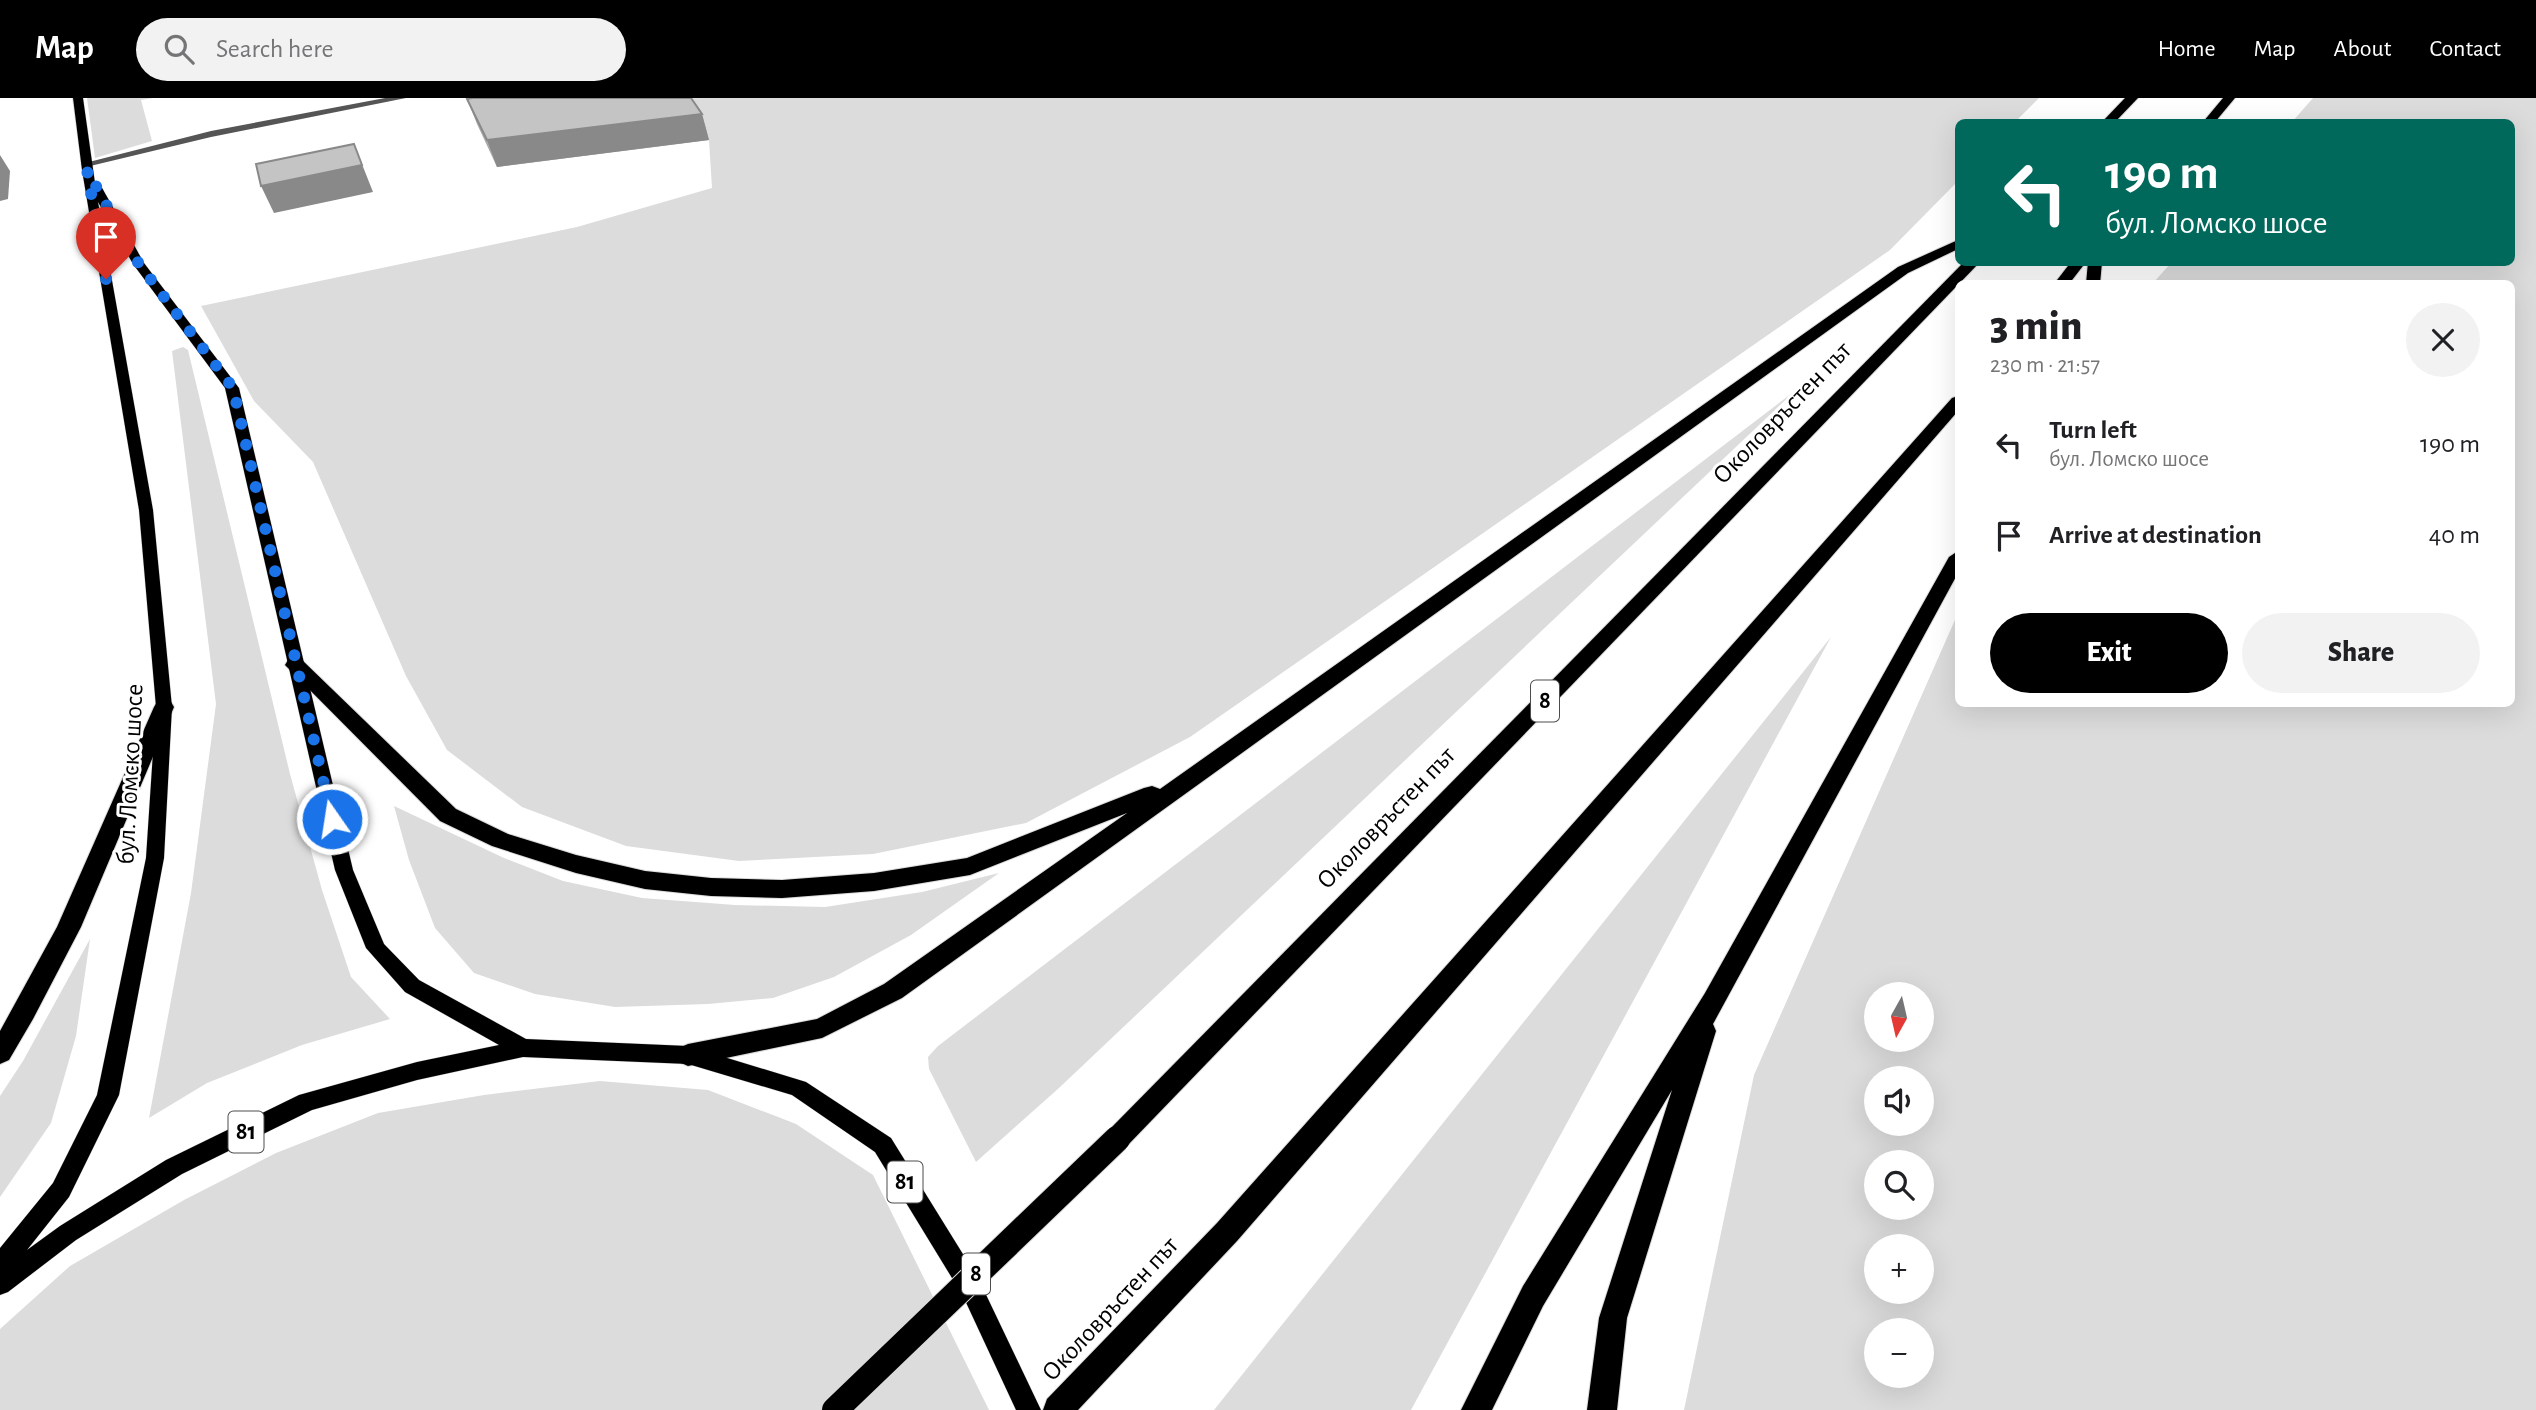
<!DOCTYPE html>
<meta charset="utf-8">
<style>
body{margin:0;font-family:"Alegreya Sans",sans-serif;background:#f2f2f2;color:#202124;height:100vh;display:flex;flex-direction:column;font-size:26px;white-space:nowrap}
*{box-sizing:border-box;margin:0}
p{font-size:23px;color:#757577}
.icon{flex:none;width:38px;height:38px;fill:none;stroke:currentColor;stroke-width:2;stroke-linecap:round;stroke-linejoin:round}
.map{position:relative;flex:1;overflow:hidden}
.drawer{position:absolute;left:1955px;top:182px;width:560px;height:427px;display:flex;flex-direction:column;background:#fff;border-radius:10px;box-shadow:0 7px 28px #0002}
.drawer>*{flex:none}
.hud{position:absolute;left:1955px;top:21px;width:560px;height:147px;border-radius:10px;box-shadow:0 7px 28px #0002;background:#00695c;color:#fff;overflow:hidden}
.needle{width:46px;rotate:188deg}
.fabs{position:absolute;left:1864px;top:884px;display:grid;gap:14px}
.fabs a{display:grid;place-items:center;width:70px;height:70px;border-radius:50%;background:#fff;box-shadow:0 7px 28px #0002;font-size:35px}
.pin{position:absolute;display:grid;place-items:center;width:60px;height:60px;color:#fff;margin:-72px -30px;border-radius:50% 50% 50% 0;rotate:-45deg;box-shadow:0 0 7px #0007}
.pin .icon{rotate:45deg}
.me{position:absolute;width:77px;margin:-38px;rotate:347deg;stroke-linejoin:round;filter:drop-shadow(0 0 5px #0008)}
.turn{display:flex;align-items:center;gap:24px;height:147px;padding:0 35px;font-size:32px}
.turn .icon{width:91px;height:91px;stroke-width:2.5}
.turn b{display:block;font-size:49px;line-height:60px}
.round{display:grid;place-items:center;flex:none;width:74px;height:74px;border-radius:37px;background:#f2f2f2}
.head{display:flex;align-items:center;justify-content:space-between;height:119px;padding:0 35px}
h1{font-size:42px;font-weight:800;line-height:52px}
.primary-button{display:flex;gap:14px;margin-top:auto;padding:14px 35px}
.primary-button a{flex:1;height:80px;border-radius:42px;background:#000;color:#fff;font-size:28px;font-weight:800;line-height:80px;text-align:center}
.primary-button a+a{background:#f2f2f2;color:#202124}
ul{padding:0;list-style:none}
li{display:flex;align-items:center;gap:21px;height:91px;padding:0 35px}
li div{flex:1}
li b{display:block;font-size:26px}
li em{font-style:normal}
header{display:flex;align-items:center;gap:42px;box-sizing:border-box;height:98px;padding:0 35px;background:#000;color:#fff}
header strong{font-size:33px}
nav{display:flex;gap:38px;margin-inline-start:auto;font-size:24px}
.search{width:490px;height:63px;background:#f2f2f2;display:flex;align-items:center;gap:18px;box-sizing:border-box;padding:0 24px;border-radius:38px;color:#757577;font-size:26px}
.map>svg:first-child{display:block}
.green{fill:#dcdcdc;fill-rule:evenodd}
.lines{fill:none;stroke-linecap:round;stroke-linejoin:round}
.major-casing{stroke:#dbdbdb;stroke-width:1}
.highway-casing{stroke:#dbdbdb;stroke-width:2}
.minor{fill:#555;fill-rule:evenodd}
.major{fill:#000;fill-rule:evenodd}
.highway{fill:#000;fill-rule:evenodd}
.highway-bridge-casing{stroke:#dbdbdb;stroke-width:28;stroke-linecap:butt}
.highway-bridge{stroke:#000;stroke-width:26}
.wall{fill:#a9a9a9}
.shaded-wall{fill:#898989}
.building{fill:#c4c4c4;stroke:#898989;stroke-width:2}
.route{stroke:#1a73e8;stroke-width:12;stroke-dasharray:0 21.6}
.labels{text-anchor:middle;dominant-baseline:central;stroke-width:6;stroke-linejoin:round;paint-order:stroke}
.shield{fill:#fff;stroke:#4c4c4c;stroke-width:2}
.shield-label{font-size:24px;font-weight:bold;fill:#000}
.street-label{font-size:26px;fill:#000;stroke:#fff}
</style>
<header>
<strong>Map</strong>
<div class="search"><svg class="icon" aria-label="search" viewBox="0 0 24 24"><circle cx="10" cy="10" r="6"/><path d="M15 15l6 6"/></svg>Search here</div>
<nav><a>Home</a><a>Map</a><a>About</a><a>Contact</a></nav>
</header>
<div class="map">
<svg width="2536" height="1312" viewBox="0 0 2536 1312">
<rect width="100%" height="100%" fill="#fff"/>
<g class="green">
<path d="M 87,0 L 153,0 L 141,2 L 152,43 L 95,60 Z"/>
<path d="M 679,0 L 2039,0 L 2015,24 L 1958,24 L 1958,83 L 1890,152 L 1190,639 L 1026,725 L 873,756 L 739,763 L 626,748 L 522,709 L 447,652 L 406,578 L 313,364 L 254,303 L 201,208 L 577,129 L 712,90 L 709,42 Z"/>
<path d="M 2313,0 L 2536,0 L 2536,1312 L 1684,1312 L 1754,977 L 1958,515 L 1958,606 L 2511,606 L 2511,186 L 2153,185 L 2171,165 L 2511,164 L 2511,24 L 2292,24 ZM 1922,896 L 1922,942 L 1876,942 L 1876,896 ZM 1922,980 L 1922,1026 L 1876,1026 L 1876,980 ZM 1922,1064 L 1922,1110 L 1876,1110 L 1876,1064 ZM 1922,1148 L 1922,1194 L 1876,1194 L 1876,1148 ZM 1922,1232 L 1922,1278 L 1876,1278 L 1876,1232 Z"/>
<path d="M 183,249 L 188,252 L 290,676 L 322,792 L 351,879 L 390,921 L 302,947 L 207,985 L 149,1020 L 191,795 L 216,606 L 172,253 Z"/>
<path d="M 1796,292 L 1059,990 L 976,1064 L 929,971 L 928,959 L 938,948 Z"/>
<path d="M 1831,539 L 1411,1312 L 1214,1312 Z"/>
<path d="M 394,708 L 504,760 L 563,783 L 642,800 L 735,807 L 825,809 L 922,794 L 999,775 L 911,837 L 834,879 L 773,900 L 708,906 L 615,909 L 535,896 L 474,875 L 435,830 L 409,762 Z"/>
<path d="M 90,841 L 76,938 L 51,1025 L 0,1099 L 0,998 L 23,963 Z"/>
<path d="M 600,983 L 708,992 L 796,1026 L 873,1077 L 989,1312 L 0,1312 L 0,1231 L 70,1168 L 184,1102 L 276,1055 L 378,1015 L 484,997 Z"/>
</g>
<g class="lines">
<g class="major-casing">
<path id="major" d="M 73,0 L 83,0 L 95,85 L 101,88 L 144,165 L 239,290 L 353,772 L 384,846 L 419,882 L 526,941 L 688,948 L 806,984 L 891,1040 L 979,1182 L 1041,1312 L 1016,1312 L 963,1198 L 875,1054 L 792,997 L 688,966 L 523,959 L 417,982 L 312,1012 L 182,1076 L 76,1142 L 8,1194 L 0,1197 L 0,1150 L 53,1085 L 97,997 L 146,760 L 156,609 L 139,412 L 82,72 ZM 98,104 L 133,166 L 225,290 L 335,772 L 366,850 L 405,894 L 499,947 L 417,964 L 299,997 L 166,1062 L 60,1128 L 27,1152 L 69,1099 L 119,997 L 164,760 L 172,609 L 153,412 Z"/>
</g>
<g class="highway-casing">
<g id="highway">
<path d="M 2125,0 L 2138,0 L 2115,24 L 2102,24 Z"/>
<path d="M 2223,0 L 2235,0 L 2215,24 L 2203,24 Z"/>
<path d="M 1958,142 L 1958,151 L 1908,175 L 902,900 L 822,940 L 688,968 L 679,964 L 675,957 L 679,950 L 688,946 L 817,921 L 884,886 L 1127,715 L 970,777 L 874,793 L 782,800 L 711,798 L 645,791 L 576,775 L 492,748 L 440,723 L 285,567 L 288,562 L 302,562 L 456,711 L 508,736 L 576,757 L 645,773 L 711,780 L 782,782 L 874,775 L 967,760 L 1144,690 L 1152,688 L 1160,691 L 1898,169 Z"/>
<path d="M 1964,164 L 1980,164 L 1126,1049 L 1117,1053 L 1108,1049 L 1104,1041 L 1108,1033 Z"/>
<path d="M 2071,164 L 2086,164 L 2069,186 L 2054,186 Z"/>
<path d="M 2088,164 L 2102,164 L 2100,186 L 2086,186 Z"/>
<path d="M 1958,298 L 1958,313 L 1237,1143 L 1078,1312 L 1043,1312 L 1047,1301 L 1217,1125 L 1952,300 Z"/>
<path d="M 1958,453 L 1958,475 L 1713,926 L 1716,933 L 1627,1220 L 1617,1312 L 1587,1312 L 1599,1220 L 1672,992 L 1543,1208 L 1492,1312 L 1461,1312 L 1523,1188 L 1705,895 L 1949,459 Z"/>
<path d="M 164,602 L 171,604 L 174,609 L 81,829 L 33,921 L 9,962 L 0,966 L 0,933 L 57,829 L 154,609 L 157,604 Z"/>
</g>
</g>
<path class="minor" d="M 385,0 L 406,0 L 211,39 L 86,69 L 81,66 L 211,33 Z"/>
<use href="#major" class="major"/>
<use href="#highway" class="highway"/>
<g class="highway-bridge-casing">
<path id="highway-bridge" d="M 835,1312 L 1117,1041"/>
</g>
<use href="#highway-bridge" class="highway-bridge"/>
</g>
<path class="wall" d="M 467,1 L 702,16 L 709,42 L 497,69 L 477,26 Z"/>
<g class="shaded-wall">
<path d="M 702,16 L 709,42 L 497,69 L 487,42 Z"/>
<path d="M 354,46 L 373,94 L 274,115 L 261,88 Z"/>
<path d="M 0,57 L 10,73 L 8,101 L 0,103 Z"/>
</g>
<g class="building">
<path d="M 472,0 L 691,0 L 702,16 L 487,42 L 467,1 Z"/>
<path d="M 354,46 L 362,67 L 261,88 L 256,66 Z"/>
</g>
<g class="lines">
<path class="route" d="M 106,181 L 87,72 L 139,166 L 233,290 L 332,721"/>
</g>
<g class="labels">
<g class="shield">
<rect x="1531" y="582.5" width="28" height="41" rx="5"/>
<rect x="228.5" y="1013.5" width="35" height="41" rx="5"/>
<rect x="887.5" y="1063.5" width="35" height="41" rx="5"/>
<rect x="962" y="1155.5" width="28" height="41" rx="5"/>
</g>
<g class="shield-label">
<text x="1545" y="603">8</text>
<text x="246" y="1034">81</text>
<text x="905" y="1084">81</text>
<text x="976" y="1176">8</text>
</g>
<g class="street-label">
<text transform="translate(1782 315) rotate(-46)">Околовръстен път</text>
<text transform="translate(130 676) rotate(-87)">бул. Ломско шосе</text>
<text transform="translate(1386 720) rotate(-46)">Околовръстен път</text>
<text transform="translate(1110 1211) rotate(-47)">Околовръстен път</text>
</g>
</g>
</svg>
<div class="fabs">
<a><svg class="needle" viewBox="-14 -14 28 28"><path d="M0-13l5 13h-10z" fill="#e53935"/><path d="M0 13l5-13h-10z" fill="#757577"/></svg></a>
<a><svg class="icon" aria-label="sound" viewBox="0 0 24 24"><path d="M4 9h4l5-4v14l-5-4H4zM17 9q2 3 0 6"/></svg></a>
<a><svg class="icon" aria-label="search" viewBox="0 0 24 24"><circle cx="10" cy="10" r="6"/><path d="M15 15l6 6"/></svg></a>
<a>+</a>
<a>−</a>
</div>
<div class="pin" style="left:106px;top:181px;background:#d93025"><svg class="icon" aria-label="arrive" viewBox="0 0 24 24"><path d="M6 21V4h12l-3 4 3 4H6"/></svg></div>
<svg class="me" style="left:332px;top:721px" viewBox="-20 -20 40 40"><circle r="17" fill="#1a73e8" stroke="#fff" stroke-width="3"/><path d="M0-11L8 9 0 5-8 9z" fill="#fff"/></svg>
<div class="hud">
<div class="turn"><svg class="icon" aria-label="left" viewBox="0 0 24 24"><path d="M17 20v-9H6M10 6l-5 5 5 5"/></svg><div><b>190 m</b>бул. Ломско шосе</div></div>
</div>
<section class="drawer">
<div class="head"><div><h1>3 min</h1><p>230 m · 21:57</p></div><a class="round"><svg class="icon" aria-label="close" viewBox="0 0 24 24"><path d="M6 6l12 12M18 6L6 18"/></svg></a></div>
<ul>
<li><svg class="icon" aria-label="left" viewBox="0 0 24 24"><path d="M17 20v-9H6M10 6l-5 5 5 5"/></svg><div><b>Turn left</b><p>бул. Ломско шосе</p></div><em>190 m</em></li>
<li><svg class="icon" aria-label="arrive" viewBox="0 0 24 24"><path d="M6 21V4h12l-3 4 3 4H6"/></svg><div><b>Arrive at destination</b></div><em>40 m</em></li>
</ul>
<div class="primary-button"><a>Exit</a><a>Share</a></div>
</section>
</div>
